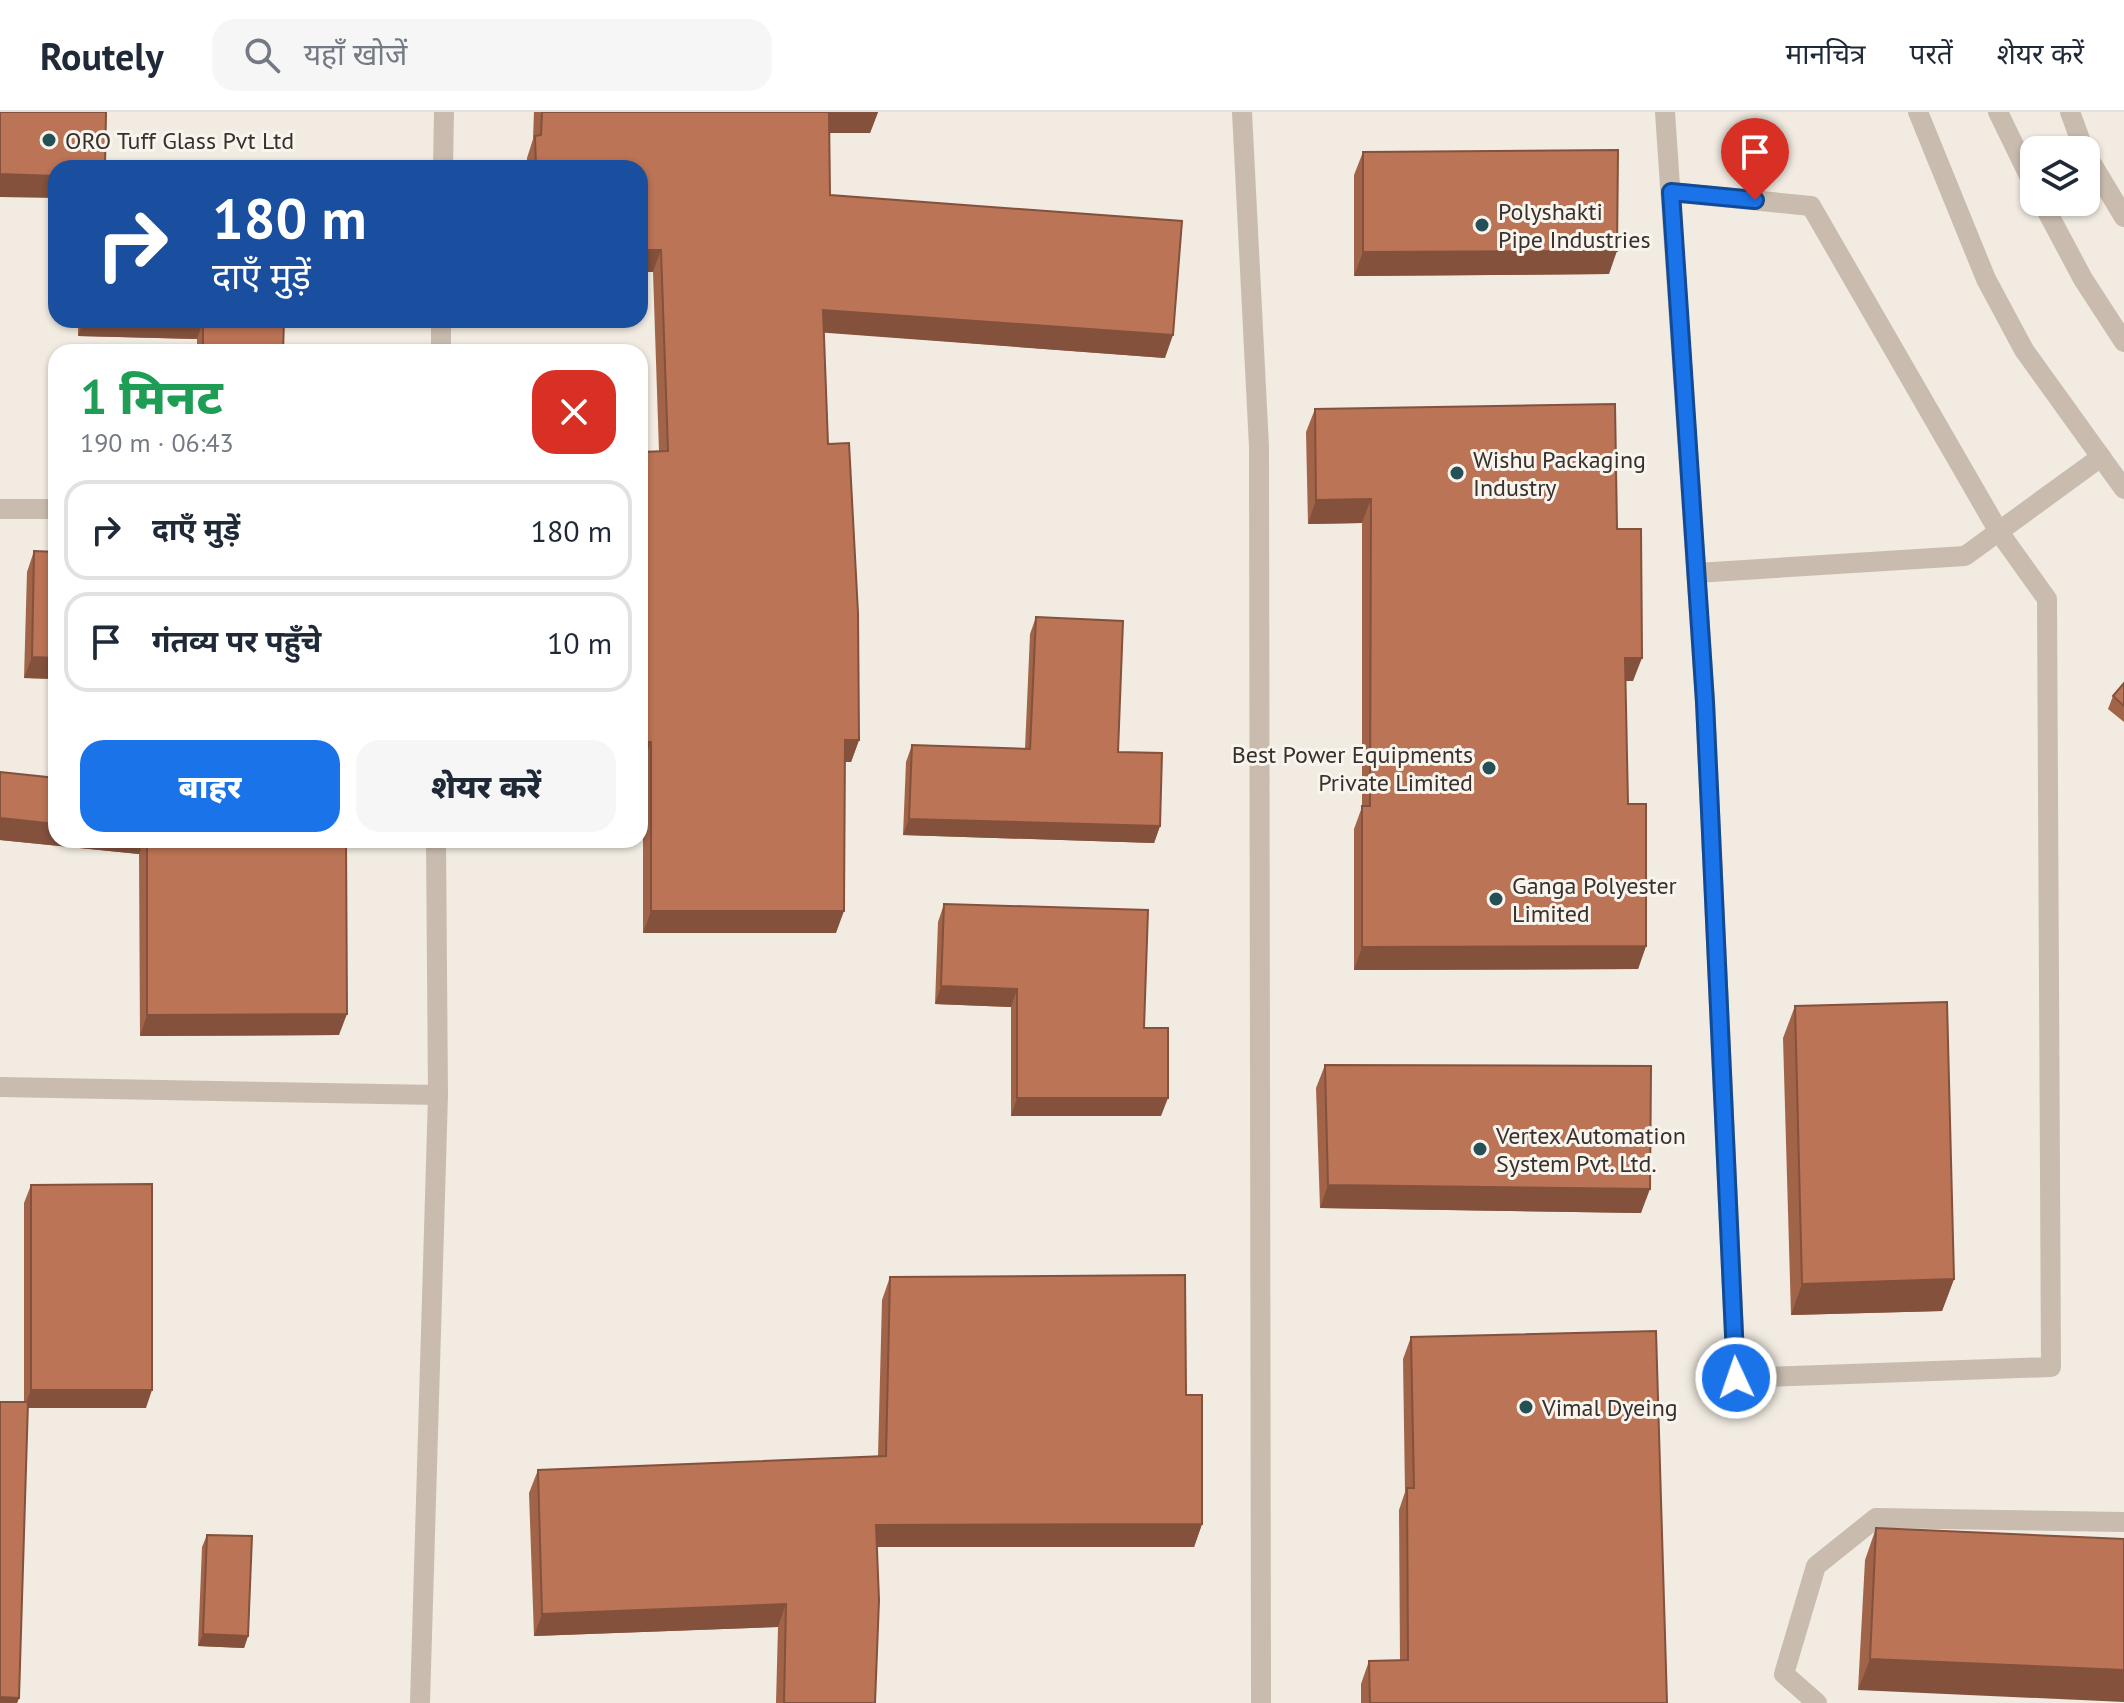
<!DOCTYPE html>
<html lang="hi">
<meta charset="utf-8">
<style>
body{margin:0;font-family:"PT Sans","Noto Sans Devanagari",sans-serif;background:#f6f6f7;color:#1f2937;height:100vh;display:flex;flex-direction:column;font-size:30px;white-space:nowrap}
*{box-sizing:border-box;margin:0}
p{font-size:26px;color:#747a83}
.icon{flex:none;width:44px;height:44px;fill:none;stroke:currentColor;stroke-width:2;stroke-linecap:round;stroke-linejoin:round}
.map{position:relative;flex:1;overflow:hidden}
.drawer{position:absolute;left:48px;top:232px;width:600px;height:504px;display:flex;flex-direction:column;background:#fff;border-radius:24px;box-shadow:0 2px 6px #0004}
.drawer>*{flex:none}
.top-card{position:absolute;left:48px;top:48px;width:600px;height:168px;border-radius:24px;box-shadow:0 2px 6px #0004;background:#1a4fa0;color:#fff;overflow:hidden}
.fabs{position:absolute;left:2020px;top:24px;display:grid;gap:16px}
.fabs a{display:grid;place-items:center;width:80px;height:80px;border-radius:16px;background:#fff;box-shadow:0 2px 6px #0004;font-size:40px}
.pin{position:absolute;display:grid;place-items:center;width:68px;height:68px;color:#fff;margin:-82px -34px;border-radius:50% 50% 50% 0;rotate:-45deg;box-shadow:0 0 8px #0007}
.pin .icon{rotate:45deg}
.me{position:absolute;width:88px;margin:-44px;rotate:357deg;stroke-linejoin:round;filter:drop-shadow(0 0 6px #0008)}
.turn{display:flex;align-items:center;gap:28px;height:168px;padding:0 32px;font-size:36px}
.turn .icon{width:104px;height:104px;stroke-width:2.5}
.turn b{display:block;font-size:56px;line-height:68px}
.round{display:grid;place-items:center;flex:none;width:84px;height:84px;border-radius:24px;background:#f6f6f7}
.headline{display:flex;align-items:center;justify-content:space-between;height:136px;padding:0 32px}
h1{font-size:48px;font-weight:800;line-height:60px;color:#1e9e55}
.button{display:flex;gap:16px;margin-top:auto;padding:16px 32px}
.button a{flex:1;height:92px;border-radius:24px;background:#1a73e8;color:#fff;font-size:32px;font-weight:800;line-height:92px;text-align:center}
.button a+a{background:#f6f6f7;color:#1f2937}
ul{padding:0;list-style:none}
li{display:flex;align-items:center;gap:24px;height:100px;margin:0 16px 12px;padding:0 16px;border:4px solid #e0e1e3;border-radius:24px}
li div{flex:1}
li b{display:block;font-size:30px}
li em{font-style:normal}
header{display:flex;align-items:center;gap:48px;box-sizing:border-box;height:112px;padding:0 40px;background:#fff;border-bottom:2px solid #e0e1e3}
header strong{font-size:38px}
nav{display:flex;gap:44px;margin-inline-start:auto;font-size:28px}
.search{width:560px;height:72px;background:#f6f6f7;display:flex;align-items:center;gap:20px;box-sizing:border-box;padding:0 28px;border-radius:24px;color:#747a83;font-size:30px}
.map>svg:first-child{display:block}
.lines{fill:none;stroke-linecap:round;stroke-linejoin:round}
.minor{stroke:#c9bcae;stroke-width:20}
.wall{fill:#a16449}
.shaded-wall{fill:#83513c}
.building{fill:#bb7455;stroke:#83513c;stroke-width:2}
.route-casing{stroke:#114b97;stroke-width:20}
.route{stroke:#1a73e8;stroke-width:14}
.poi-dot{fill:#245056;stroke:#f9f4ed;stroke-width:3}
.labels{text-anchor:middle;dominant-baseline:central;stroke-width:6;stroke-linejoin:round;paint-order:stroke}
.poi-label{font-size:24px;fill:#38302b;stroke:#f9f4ed;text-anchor:start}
</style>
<header>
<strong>Routely</strong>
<div class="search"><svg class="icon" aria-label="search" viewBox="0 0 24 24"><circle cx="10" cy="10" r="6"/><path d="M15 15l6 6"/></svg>यहाँ खोजें</div>
<nav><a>मानचित्र</a><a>परतें</a><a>शेयर करें</a></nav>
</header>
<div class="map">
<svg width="2124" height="1591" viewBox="0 0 2124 1591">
<rect width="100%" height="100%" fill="#f1ebe1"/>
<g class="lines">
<g class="minor">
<path d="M 1242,0 L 1259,335 L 1261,1591"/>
<path d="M 1665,0 L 1705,590 L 1736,1266 L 2051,1255 L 2047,487 L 1999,420 L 1811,94 L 1671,80"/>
<path d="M 1918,0 L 1986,167 L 2024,238 L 2124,377"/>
<path d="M 1998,0 L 2034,74"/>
<path d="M 2070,0 L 2084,38"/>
<path d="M 2086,42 L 2124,105"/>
<path d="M 443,56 L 444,0"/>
<path d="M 2042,90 L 2083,167 L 2124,230"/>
<path d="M 441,240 L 441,208"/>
<path d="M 0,397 L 56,397"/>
<path d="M 1696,461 L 1965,444 L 2101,345"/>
<path d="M 0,975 L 438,983"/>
<path d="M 420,1591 L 438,983 L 436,728"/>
<path d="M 1817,1591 L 1784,1562 L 1816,1454 L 1876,1406 L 2124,1410"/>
</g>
</g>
<g class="wall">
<path d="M 534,0 L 878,0 L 870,21 L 829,21 L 830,83 L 1165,246 L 824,220 L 828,332 L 859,628 L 851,650 L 845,650 L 836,821 L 643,821 L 643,652 L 640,652 L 640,340 L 659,339 L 653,160 L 640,160 L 640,56 L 527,56 L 527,46 L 533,27 Z"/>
<path d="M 1363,40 L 1609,162 L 1354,164 L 1354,63 Z"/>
<path d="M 78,208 L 284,208 L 283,240 L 197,240 L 197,227 L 78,224 Z"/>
<path d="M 1315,297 L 1617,417 L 1633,569 L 1625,569 L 1628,692 L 1646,834 L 1638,857 L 1354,858 L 1354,717 L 1362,695 L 1362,411 L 1308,412 L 1306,320 Z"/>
<path d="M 34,439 L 56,440 L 56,567 L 24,566 L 27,460 Z"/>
<path d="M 1036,505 L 1118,640 L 1160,714 L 1154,731 L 903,723 L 906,650 L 912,633 L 1025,637 L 1030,522 Z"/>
<path d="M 2124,571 L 2124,610 L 2108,597 L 2113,584 Z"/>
<path d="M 0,660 L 56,728 L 346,728 L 339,923 L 140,924 L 139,742 L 0,728 Z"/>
<path d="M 944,792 L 1144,916 L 1161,1004 L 1011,1004 L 1011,895 L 935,892 L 938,810 Z"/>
<path d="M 1795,894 L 1954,1167 L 1942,1199 L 1791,1203 L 1783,926 Z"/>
<path d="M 1325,953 L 1641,1101 L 1320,1096 L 1316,976 Z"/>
<path d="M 31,1073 L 146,1296 L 27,1296 L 19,1586 L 17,1591 L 0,1591 L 24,1290 L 24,1091 Z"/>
<path d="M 890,1165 L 1186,1283 L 1202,1412 L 1194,1435 L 877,1435 L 875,1591 L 776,1591 L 778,1515 L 534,1524 L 529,1381 L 538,1358 L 878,1344 L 882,1188 Z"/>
<path d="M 1411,1225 L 1667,1591 L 1361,1591 L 1361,1572 L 1369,1549 L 1400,1548 L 1399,1398 L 1405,1380 L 1403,1247 Z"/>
<path d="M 1876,1416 L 2124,1427 L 1858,1578 L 1865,1448 Z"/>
<path d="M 207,1423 L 248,1524 L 244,1536 L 198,1534 L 202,1435 Z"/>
</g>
<g class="shaded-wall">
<path d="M 828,0 L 878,0 L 870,21 L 820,21 Z"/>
<path d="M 0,62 L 56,64 L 56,86 L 0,85 Z"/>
<path d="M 640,138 L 661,138 L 653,160 L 640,160 Z"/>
<path d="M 1617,139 L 1609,162 L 1354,164 L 1363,140 Z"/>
<path d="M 823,198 L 1173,223 L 1165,246 L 815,220 Z"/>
<path d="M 84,208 L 121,208 L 203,210 L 197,227 L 78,224 Z"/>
<path d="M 1371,387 L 1362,411 L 1308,412 L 1316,388 Z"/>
<path d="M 32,545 L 56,546 L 56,567 L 24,566 Z"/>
<path d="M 1625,546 L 1642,546 L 1633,569 L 1616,569 Z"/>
<path d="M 845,628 L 859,628 L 851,650 L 837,650 Z"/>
<path d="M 640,630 L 651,630 L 643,652 L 640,652 Z"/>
<path d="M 0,706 L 56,712 L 56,728 L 144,728 L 139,742 L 0,728 Z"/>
<path d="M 909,707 L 1160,714 L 1154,731 L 903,723 Z"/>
<path d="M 651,799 L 844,799 L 836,821 L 643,821 Z"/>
<path d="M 1646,834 L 1638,857 L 1354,858 L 1362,835 Z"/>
<path d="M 941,874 L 1017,877 L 1011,895 L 935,892 Z"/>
<path d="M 347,902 L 339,923 L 140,924 L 147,903 Z"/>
<path d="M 1017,986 L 1168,986 L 1161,1004 L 1011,1004 Z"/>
<path d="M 1328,1073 L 1650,1077 L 1641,1101 L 1320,1096 Z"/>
<path d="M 1954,1167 L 1942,1199 L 1791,1203 L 1802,1172 Z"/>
<path d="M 31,1278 L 152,1278 L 146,1296 L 24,1296 Z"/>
<path d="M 1202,1412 L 1194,1435 L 868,1435 L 876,1413 Z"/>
<path d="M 786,1492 L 778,1515 L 534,1524 L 542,1502 Z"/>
<path d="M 203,1522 L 248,1524 L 244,1536 L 198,1534 Z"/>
<path d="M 1870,1547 L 2124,1558 L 2124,1590 L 1858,1578 Z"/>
<path d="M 0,1585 L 19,1586 L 17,1591 L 0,1591 Z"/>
</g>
<g class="building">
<path d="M 0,0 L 106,0 L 105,56 L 56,56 L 56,64 L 0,62 Z"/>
<path d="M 542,0 L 829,0 L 830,83 L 1182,109 L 1173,223 L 823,198 L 828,332 L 849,331 L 858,501 L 859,628 L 845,628 L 844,799 L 651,799 L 651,630 L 640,630 L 640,340 L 668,339 L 661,138 L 640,138 L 640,56 L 536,56 L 535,24 L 541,23 Z"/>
<path d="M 1618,38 L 1617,139 L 1363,140 L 1363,40 Z"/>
<path d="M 121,208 L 284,208 L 283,240 L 203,240 L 203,210 Z"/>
<path d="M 1615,292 L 1617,417 L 1641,417 L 1642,546 L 1625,546 L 1628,692 L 1646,692 L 1646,834 L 1362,835 L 1362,694 L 1370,694 L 1371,387 L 1316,388 L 1315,297 Z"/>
<path d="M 34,439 L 56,440 L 56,546 L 32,545 Z"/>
<path d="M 1036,505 L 1123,509 L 1118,640 L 1162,641 L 1160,714 L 909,707 L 912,633 L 1030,637 Z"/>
<path d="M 2124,571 L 2124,594 L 2113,584 Z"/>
<path d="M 0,660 L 56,666 L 56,712 L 0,706 Z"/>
<path d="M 147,728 L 346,728 L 347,902 L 147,903 Z"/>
<path d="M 944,792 L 1148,798 L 1144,916 L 1168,916 L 1168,986 L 1017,986 L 1017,877 L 941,874 Z"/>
<path d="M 1947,890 L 1954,1167 L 1802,1172 L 1795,894 Z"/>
<path d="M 1325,953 L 1651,954 L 1650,1077 L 1328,1073 Z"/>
<path d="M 152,1072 L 152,1278 L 31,1278 L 31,1073 Z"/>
<path d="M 1185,1163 L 1186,1283 L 1202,1283 L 1202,1412 L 876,1413 L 879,1488 L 875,1591 L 784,1591 L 786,1492 L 542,1502 L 538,1358 L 886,1344 L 890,1165 Z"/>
<path d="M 1656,1219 L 1667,1591 L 1370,1591 L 1369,1549 L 1408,1548 L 1407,1376 L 1414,1376 L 1411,1225 Z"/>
<path d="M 0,1290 L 28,1290 L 19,1586 L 0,1585 Z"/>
<path d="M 1876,1416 L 2124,1427 L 2124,1558 L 1870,1547 Z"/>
<path d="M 207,1423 L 252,1424 L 248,1524 L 203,1522 Z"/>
</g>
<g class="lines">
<g class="route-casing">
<path id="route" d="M 1736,1266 L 1705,590 L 1671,80 L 1755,88"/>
</g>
<use href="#route" class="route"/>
</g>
<g class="poi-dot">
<circle cx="49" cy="28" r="8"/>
<circle cx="1482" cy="113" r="8"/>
<circle cx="1457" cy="361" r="8"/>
<circle cx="1489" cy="656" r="8"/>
<circle cx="1496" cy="787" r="8"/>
<circle cx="1480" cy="1037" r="8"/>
<circle cx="1526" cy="1295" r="8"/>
</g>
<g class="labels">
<g class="poi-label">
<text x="65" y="28">ORO Tuff Glass Pvt Ltd</text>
<text x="1498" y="99">Polyshakti<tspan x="1498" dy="28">Pipe Industries</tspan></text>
<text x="1473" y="347">Wishu Packaging<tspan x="1473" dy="28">Industry</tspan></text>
<text x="1473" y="642" text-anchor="end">Best Power Equipments<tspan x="1473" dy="28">Private Limited</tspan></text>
<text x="1512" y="773">Ganga Polyester<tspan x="1512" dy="28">Limited</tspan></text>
<text x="1496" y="1023">Vertex Automation<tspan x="1496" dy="28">System Pvt. Ltd.</tspan></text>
<text x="1542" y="1295">Vimal Dyeing</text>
</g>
</g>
</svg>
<div class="fabs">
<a><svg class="icon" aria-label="layers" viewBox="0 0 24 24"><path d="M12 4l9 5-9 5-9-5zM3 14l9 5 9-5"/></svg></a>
</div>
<div class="pin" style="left:1755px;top:88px;background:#d93025"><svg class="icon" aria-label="arrive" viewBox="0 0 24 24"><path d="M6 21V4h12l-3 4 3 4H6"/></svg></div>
<svg class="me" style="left:1736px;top:1266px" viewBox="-20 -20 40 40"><circle r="17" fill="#1a73e8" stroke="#fff" stroke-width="3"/><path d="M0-11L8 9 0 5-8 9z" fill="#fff"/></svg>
<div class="top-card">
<div class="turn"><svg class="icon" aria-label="right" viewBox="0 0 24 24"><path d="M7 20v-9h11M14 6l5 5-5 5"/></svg><div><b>180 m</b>दाएँ मुड़ें</div></div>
</div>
<section class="drawer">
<div class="headline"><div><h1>1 मिनट</h1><p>190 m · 06:43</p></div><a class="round" style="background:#d93025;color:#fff"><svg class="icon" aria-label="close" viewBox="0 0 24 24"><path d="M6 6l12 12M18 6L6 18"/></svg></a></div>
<ul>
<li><svg class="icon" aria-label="right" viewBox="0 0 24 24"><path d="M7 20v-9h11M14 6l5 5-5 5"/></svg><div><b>दाएँ मुड़ें</b></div><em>180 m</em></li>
<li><svg class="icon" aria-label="arrive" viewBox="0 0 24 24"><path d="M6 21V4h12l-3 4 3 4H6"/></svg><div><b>गंतव्य पर पहुँचे</b></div><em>10 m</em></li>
</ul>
<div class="button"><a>बाहर</a><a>शेयर करें</a></div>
</section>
</div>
